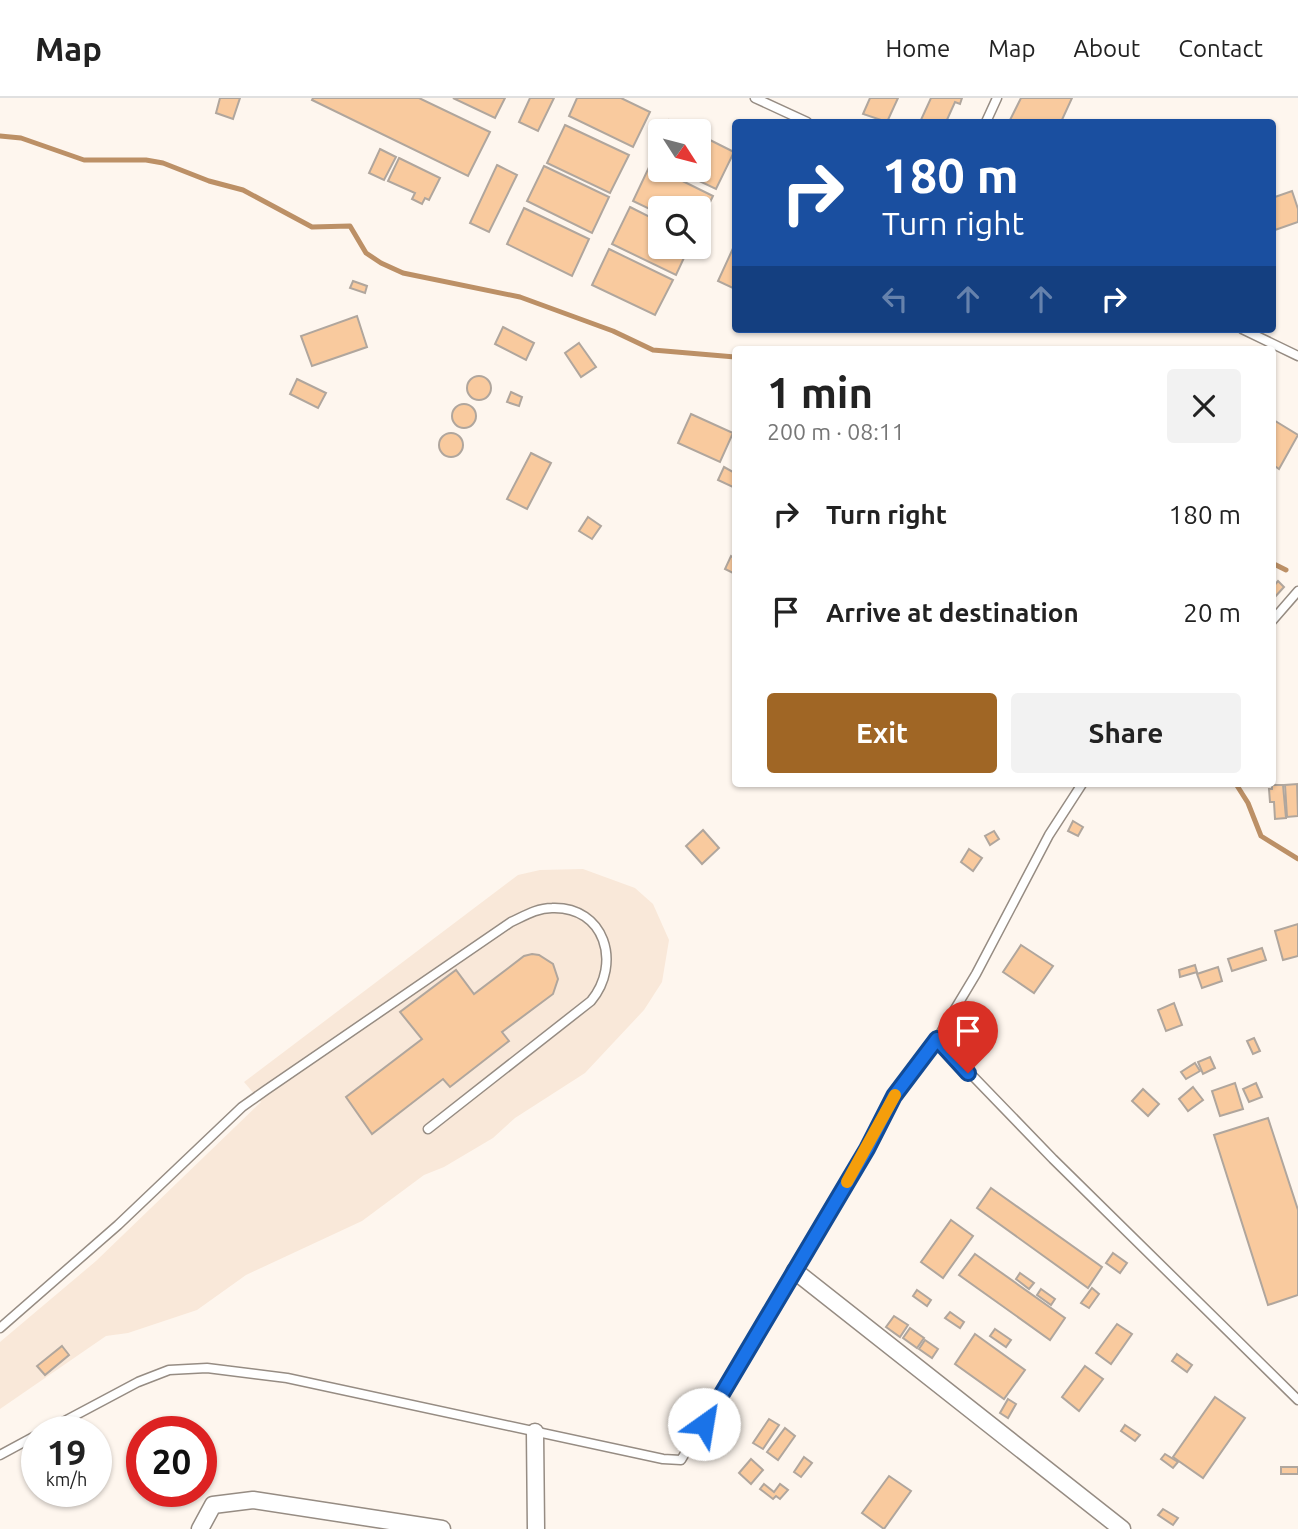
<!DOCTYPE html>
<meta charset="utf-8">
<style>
body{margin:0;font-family:Ubuntu,sans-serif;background:#f2f2f2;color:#222;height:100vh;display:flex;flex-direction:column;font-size:26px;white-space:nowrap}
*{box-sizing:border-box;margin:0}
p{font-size:23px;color:#767676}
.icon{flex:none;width:38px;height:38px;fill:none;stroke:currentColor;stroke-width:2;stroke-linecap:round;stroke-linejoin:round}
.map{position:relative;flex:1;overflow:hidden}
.drawer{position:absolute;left:732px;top:248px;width:544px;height:441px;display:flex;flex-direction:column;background:#fff;border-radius:7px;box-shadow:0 2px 5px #0004}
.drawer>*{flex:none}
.banner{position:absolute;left:732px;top:21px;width:544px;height:214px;border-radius:7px;box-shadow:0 2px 5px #0004;background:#1a4fa0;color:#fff;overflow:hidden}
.needle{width:46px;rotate:126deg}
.buttons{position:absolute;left:648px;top:21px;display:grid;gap:14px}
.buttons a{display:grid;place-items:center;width:63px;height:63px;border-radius:7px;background:#fff;box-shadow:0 2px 5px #0004;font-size:35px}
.speed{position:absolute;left:21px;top:1318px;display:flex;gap:14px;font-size:35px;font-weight:700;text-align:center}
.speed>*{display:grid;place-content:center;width:91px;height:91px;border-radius:50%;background:#fff;box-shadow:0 2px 5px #0004;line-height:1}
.speed small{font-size:18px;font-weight:400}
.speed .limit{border:10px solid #d22;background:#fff;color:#111}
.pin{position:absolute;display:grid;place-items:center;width:60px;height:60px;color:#fff;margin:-72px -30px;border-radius:50% 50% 50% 0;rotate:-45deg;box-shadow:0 0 7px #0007}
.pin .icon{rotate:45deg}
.me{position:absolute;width:77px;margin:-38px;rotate:32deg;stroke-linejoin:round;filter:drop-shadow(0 0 5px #0008)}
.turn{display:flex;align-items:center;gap:24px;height:147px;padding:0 35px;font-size:32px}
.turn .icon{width:91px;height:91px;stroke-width:2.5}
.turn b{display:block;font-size:49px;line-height:60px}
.lanes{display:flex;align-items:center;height:66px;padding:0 35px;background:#0003;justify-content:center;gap:35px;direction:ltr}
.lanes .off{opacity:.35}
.round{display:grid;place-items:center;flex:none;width:74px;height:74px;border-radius:7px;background:#f2f2f2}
.overview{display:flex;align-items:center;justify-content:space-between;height:119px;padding:0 35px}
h1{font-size:42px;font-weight:600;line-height:52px}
.action{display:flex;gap:14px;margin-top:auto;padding:14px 35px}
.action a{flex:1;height:80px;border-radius:7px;background:#a06625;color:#fff;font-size:28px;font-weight:600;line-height:80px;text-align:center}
.action a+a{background:#f2f2f2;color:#222}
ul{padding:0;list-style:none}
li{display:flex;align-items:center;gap:21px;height:98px;padding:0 35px}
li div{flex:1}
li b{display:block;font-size:26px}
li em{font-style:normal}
header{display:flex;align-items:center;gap:42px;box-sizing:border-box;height:98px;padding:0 35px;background:#fff;border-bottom:2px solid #e0e0e0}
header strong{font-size:33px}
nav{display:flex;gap:38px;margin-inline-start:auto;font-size:24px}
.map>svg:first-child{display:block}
.built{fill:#f9e8d9}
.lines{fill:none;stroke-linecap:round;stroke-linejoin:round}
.stream{stroke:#bc9066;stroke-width:5}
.building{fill:#f9ca9e;stroke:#b0a69d;stroke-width:2}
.lane-casing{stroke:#968c83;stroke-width:11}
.street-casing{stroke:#968c83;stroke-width:19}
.lane{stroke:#fff;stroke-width:8}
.street{stroke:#fff;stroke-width:16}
.route-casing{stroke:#114b97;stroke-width:18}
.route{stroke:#1a73e8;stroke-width:12}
.slow{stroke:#f59e0b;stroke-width:12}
</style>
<header>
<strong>Map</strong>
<nav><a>Home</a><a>Map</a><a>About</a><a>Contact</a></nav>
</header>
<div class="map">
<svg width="1298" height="1431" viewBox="0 0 1298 1431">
<rect width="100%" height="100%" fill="#fef6ee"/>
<path class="built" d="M 583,771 L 635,790 L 653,806 L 669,842 L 662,884 L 644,912 L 585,975 L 515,1020 L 493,1040 L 444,1069 L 424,1077 L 362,1123 L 246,1177 L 197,1212 L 128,1235 L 106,1238 L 0,1311 L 0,1244 L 96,1163 L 261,1004 L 244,984 L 518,777 L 540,772 Z"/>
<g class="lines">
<g class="stream">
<path d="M 0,38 L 21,40 L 84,62 L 146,62 L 163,65 L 209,83 L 243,92 L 312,129 L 350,128 L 366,155 L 381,165 L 403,175 L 520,199 L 613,233 L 653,252 L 735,259"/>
<path d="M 1272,465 L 1286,472"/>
<path d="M 1236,686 L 1248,705 L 1261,738 L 1298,761"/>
</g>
</g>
<g class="building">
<path d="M 220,0 L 240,0 L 233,21 L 216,15 Z"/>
<path d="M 313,0 L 419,0 L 490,34 L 468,78 L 312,2 Z"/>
<path d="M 453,0 L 505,0 L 495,20 Z"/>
<path d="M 530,0 L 554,0 L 538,33 L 519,24 Z"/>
<path d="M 577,0 L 621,0 L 650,14 L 633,49 L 569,18 Z"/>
<path d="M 870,0 L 898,0 L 887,24 L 863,16 Z"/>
<path d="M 931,0 L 962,0 L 960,6 L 955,4 L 946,24 L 920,24 Z"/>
<path d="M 1021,0 L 1072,0 L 1061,24 L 1009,24 Z"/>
<path d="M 669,22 L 692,33 L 664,33 Z"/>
<path d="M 565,27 L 629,57 L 610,95 L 547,65 Z"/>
<path d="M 698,36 L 734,54 L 716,91 L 676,72 L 698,72 Z"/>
<path d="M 380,51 L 396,59 L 384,82 L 369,75 Z"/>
<path d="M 399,60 L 440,80 L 429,102 L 425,100 L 422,106 L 412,101 L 415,95 L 388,83 Z"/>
<path d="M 497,67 L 517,77 L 489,134 L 470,125 Z"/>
<path d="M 650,67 L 713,98 L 698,129 L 698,110 L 660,110 L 660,116 L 633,103 Z"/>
<path d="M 544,68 L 609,99 L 592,135 L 527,103 Z"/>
<path d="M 1292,93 L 1298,111 L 1298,124 L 1272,133 L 1272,100 Z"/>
<path d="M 630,109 L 660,124 L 660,149 L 689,149 L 676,177 L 612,146 Z"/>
<path d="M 524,110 L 589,141 L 572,178 L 507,146 Z"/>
<path d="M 735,146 L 735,191 L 718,183 Z"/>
<path d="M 609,151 L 673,182 L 655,217 L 592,187 Z"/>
<path d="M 353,183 L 367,188 L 365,195 L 350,190 Z"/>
<path d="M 357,218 L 367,249 L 312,268 L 301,238 Z"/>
<path d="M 503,229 L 534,245 L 526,262 L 495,246 Z"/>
<path d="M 579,245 L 596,269 L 581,279 L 565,255 Z"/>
<circle cx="479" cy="290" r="12"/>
<path d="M 297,281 L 326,295 L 318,310 L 290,296 Z"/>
<path d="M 511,294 L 522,299 L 519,308 L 507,304 Z"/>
<circle cx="464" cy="318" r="12"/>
<path d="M 691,316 L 733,335 L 720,364 L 678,345 Z"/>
<path d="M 1272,321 L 1298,337 L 1279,371 L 1272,366 Z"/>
<circle cx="451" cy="347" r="12"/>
<path d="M 531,355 L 551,365 L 527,411 L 507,401 Z"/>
<path d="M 724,369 L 735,375 L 735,390 L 718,382 Z"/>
<path d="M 588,419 L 601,428 L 592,441 L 579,433 Z"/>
<path d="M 731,458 L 735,461 L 735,476 L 725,471 Z"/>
<path d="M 1278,483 L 1284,489 L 1274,500 L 1272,490 Z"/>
<path d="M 1297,686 L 1298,718 L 1287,719 L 1285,687 Z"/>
<path d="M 1272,687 L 1283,687 L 1286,720 L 1275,721 L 1274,704 L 1270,704 L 1269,691 L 1272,691 Z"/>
<path d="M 1073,723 L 1083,729 L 1078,738 L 1068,733 Z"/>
<path d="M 703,732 L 719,750 L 702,766 L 686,748 Z"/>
<path d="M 994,733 L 999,741 L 990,747 L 985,738 Z"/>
<path d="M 969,751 L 982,760 L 973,773 L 961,764 Z"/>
<path d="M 1298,826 L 1298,858 L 1283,862 L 1275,833 Z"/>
<path d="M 1021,847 L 1053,868 L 1034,895 L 1003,874 Z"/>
<path d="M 1262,850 L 1266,862 L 1232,873 L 1228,861 Z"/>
<path d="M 532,856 L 539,857 L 553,866 L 558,881 L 553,896 L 502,934 L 509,943 L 450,989 L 443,981 L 372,1036 L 346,999 L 422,941 L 400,914 L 456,872 L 474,896 L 524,858 Z"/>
<path d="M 1195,867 L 1197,874 L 1180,879 L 1179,872 Z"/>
<path d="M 1218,869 L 1222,883 L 1202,890 L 1197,876 Z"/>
<path d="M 1174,905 L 1182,927 L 1166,933 L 1158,912 Z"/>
<path d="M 1254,940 L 1260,953 L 1253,956 L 1247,943 Z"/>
<path d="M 1210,959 L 1215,970 L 1203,976 L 1198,964 Z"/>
<path d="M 1195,965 L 1200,973 L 1186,981 L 1181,974 Z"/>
<path d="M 1235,985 L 1243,1011 L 1220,1018 L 1212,993 Z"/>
<path d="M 1256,985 L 1262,999 L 1249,1004 L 1243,991 Z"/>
<path d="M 1193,989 L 1203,1002 L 1188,1013 L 1179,1001 Z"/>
<path d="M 1143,991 L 1159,1006 L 1148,1018 L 1132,1003 Z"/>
<path d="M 1268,1020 L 1298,1112 L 1298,1197 L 1268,1207 L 1214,1037 Z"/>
<path d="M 991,1090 L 1102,1169 L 1088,1190 L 977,1110 Z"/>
<path d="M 951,1122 L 973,1138 L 943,1180 L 921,1164 Z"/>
<path d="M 1113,1155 L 1127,1165 L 1120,1175 L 1106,1165 Z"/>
<path d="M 975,1156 L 1065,1220 L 1050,1242 L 959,1177 Z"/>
<path d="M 1020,1175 L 1034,1185 L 1029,1191 L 1016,1181 Z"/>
<path d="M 1092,1190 L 1099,1196 L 1089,1210 L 1081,1205 Z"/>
<path d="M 1041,1191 L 1055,1201 L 1051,1207 L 1037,1197 Z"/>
<path d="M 917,1192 L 931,1202 L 927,1208 L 913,1198 Z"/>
<path d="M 950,1214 L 964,1224 L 960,1230 L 945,1220 Z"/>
<path d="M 894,1218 L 908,1227 L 900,1239 L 886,1229 Z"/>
<path d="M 1117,1226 L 1132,1236 L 1111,1266 L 1096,1255 Z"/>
<path d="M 910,1230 L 924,1240 L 917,1250 L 903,1240 Z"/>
<path d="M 995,1231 L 1011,1242 L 1006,1249 L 990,1238 Z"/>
<path d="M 975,1236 L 1025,1272 L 1004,1301 L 955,1266 Z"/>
<path d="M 925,1242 L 938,1251 L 932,1260 L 919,1251 Z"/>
<path d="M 62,1248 L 69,1257 L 45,1277 L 37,1268 Z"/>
<path d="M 1177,1256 L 1192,1267 L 1187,1274 L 1172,1263 Z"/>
<path d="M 1085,1268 L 1103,1281 L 1079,1313 L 1062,1299 Z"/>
<path d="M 1215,1299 L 1245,1320 L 1203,1380 L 1173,1359 Z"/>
<path d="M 1008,1301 L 1016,1306 L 1008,1320 L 1000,1315 Z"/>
<path d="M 769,1321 L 779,1327 L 763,1351 L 753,1345 Z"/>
<path d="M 1125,1327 L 1140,1337 L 1135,1343 L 1121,1333 Z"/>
<path d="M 785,1330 L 795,1338 L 778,1362 L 767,1354 Z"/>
<path d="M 1165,1356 L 1178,1364 L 1173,1370 L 1161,1361 Z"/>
<path d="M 804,1359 L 812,1365 L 801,1379 L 794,1374 Z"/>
<path d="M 751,1361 L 763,1372 L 751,1386 L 739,1375 Z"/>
<rect x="1281" y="1369" width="17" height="7"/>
<path d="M 889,1378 L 911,1393 L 884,1431 L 862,1415 Z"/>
<path d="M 764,1386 L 774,1394 L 780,1386 L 788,1392 L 780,1401 L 776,1398 L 773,1401 L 760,1391 Z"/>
<path d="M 1163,1411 L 1178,1420 L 1173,1427 L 1158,1417 Z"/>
</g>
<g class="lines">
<g class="lane-casing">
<g id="lane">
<path d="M 755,0 L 807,24"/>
<path d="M 986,24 L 997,0"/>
<path d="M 1242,231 L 1298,258"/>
<path d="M 1272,523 L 1298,493"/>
<path d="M 1082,686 L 1049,737 L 976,876 L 937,941 L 1053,1061 L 1298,1302"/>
<path d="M 0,1230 L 118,1127 L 242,1009 L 266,992 L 511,824 C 524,818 537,810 552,810 C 605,808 622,866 591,903 L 428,1031"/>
<path d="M 44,1334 L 138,1284 L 169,1272 L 207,1270 L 287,1280 L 663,1361 L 681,1362 L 867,1051 L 904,983 L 937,941"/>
<path d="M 0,1357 L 37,1337"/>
</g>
</g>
<g class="street-casing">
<g id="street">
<path d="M 795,1173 L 1122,1431"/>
<path d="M 535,1334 L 536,1431"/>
<path d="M 200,1431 L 213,1407 L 253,1402 L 442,1431"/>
</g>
</g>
<use href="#lane" class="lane"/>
<use href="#street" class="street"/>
</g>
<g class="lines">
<g class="route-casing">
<path id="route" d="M 704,1326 L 867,1051 L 894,998 L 937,941 L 968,975"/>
</g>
<use href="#route" class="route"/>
<path class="slow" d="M 847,1084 L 895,997"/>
</g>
</svg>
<div class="buttons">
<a><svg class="needle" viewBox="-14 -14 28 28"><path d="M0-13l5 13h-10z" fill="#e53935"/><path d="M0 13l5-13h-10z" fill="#767676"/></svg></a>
<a><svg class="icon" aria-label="search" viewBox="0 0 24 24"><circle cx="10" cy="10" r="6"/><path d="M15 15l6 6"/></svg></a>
</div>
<div class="speed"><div>19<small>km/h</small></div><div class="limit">20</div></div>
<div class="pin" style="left:968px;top:975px;background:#d93025"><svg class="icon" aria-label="arrive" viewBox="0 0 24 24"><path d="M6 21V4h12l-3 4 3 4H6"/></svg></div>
<svg class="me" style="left:704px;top:1326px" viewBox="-20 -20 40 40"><circle r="19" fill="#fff"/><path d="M0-13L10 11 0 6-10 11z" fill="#1a73e8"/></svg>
<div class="banner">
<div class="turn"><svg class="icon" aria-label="right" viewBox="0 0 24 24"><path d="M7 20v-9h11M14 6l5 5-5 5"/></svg><div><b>180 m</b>Turn right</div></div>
<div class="lanes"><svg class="icon off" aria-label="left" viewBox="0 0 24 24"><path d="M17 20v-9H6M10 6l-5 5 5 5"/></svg><svg class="icon off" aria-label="ahead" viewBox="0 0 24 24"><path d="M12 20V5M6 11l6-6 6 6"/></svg><svg class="icon off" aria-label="ahead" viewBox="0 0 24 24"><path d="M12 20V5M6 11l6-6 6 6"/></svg><svg class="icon" aria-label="right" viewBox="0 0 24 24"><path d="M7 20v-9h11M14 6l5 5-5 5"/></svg></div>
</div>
<section class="drawer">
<div class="overview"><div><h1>1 min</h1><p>200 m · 08:11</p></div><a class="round"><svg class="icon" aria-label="close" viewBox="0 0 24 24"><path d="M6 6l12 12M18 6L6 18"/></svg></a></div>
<ul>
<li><svg class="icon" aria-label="right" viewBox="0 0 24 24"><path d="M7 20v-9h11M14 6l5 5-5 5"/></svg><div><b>Turn right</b></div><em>180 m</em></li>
<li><svg class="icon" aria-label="arrive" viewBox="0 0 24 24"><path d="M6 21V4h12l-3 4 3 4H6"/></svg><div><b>Arrive at destination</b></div><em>20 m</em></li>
</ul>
<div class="action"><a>Exit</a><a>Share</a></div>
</section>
</div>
